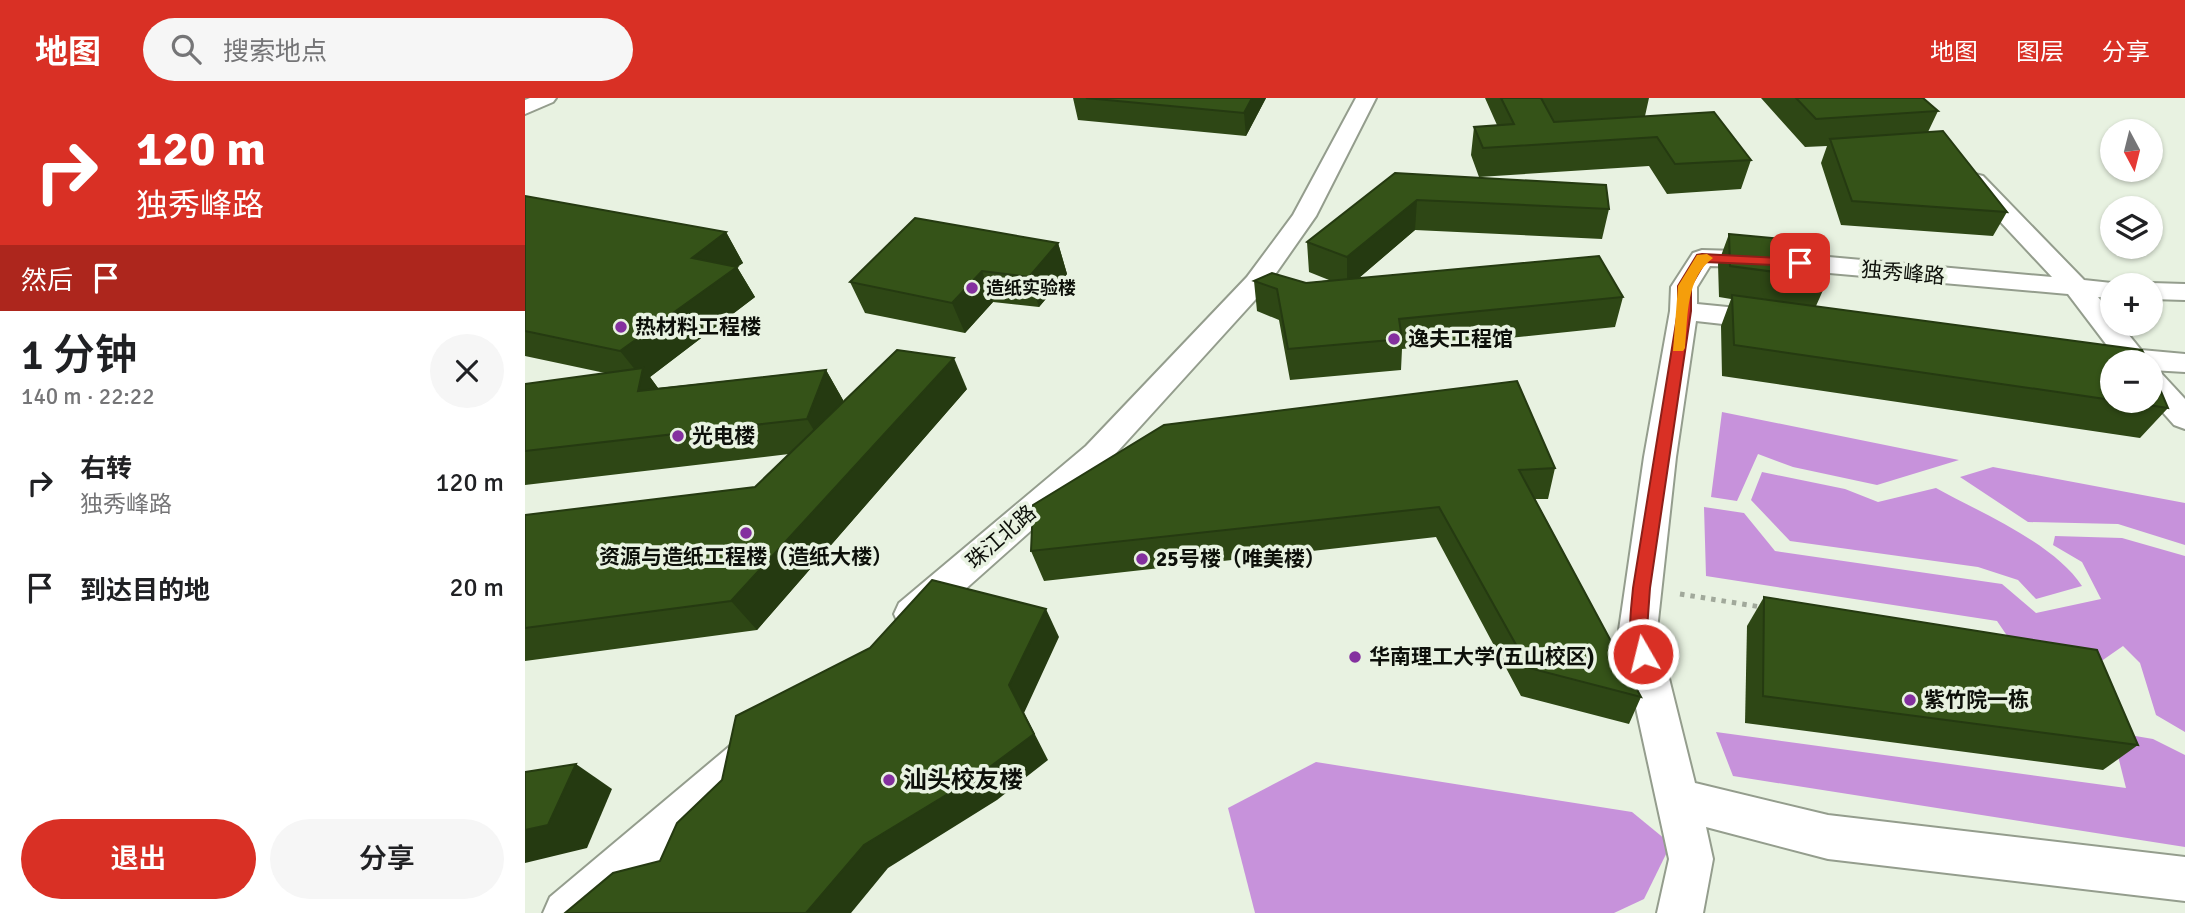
<!DOCTYPE html>
<html lang="zh">
<meta charset="utf-8">
<style>
body{margin:0;font-family:Signika,"Noto Sans SC",sans-serif;background:#f6f6f6;color:#202124;height:100vh;display:flex;flex-direction:column;font-size:26px;white-space:nowrap}
*{box-sizing:border-box;margin:0}
p{font-size:23px;color:#757577}
.icon{flex:none;width:38px;height:38px;fill:none;stroke:currentColor;stroke-width:2;stroke-linecap:round;stroke-linejoin:round}
.map{position:relative;flex:1;overflow:hidden}
.panel{display:flex;flex-direction:column;background:#fff;width:525px}
.panel>*{flex:none}
.guide{background:#d93025;color:#fff;overflow:hidden}
.needle{width:46px;rotate:173deg}
.buttons{position:absolute;left:1575px;top:21px;display:grid;gap:14px}
.buttons a{display:grid;place-items:center;width:63px;height:63px;border-radius:50%;background:#fff;box-shadow:0 2px 5px #0004;font-size:35px}
.pin{position:absolute;display:grid;place-items:center;width:60px;height:60px;color:#fff;margin:-30px;border-radius:14px;box-shadow:0 4px 10px #0006}
.me{position:absolute;width:77px;margin:-38px;rotate:352deg;stroke-linejoin:round;filter:drop-shadow(0 0 5px #0008)}
.turn{display:flex;align-items:center;gap:24px;height:147px;padding:0 21px;font-size:32px}
.turn .icon{width:91px;height:91px;stroke-width:2.5}
.turn b{display:block;font-size:49px;line-height:60px}
.then{display:flex;align-items:center;height:66px;padding:0 21px;background:#0003;gap:14px;font-size:26px}
.round{display:grid;place-items:center;flex:none;width:74px;height:74px;border-radius:37px;background:#f6f6f6}
.headline{display:flex;align-items:center;justify-content:space-between;height:119px;padding:0 21px}
h1{font-size:42px;font-weight:600;line-height:52px}
.button{display:flex;gap:14px;margin-top:auto;padding:14px 21px}
.button a{flex:1;height:80px;border-radius:42px;background:#d93025;color:#fff;font-size:28px;font-weight:600;line-height:80px;text-align:center}
.button a+a{background:#f6f6f6;color:#202124}
ul{padding:0;list-style:none}
li{display:flex;align-items:center;gap:21px;height:105px;padding:0 21px}
li div{flex:1}
li b{display:block;font-size:26px}
li em{font-style:normal}
header{display:flex;align-items:center;gap:42px;box-sizing:border-box;height:98px;padding:0 35px;background:#d93025;color:#fff}
header strong{font-size:33px}
nav{display:flex;gap:38px;margin-inline-start:auto;font-size:24px}
.search{width:490px;height:63px;background:#f6f6f6;display:flex;align-items:center;gap:18px;box-sizing:border-box;padding:0 24px;border-radius:38px;color:#757577;font-size:26px}
main{display:flex;flex:1;min-height:0}
.map>svg:first-child{display:block}
.forest{fill:#c792db}
.lines{fill:none;stroke-linecap:round;stroke-linejoin:round}
.street-casing{stroke:#949d8d;stroke-width:4}
.path{stroke:#a1a99b;stroke-width:5;stroke-dasharray:4.5 6;stroke-linecap:butt}
.street{fill:#fff;fill-rule:evenodd}
.wall{fill:#2e4715}
.shaded-wall{fill:#253a11}
.building{fill:#355318;stroke:#253a11;stroke-width:2}
.route{fill:#d93025;stroke:#8d1f18;stroke-width:2}
.slow{fill:#f59e0b}
.poi-dot{fill:#84309f;stroke:#e8f2e1;stroke-width:2.5}
.labels{text-anchor:middle;dominant-baseline:central;stroke-width:7;stroke-linejoin:round;paint-order:stroke}
.far-poi-label{font-size:18px;font-weight:bold;fill:#0d100a;stroke:#e8f2e1;text-anchor:start}
.street-label{font-size:21px;fill:#0d100a;stroke:#e8f2e1}
.poi-label{font-size:21px;font-weight:bold;fill:#0d100a;stroke:#e8f2e1;text-anchor:start}
.near-poi-label{font-size:24px;font-weight:bold;fill:#0d100a;stroke:#e8f2e1;text-anchor:start}
</style>
<header>
<strong>地图</strong>
<div class="search"><svg class="icon" aria-label="search" viewBox="0 0 24 24"><circle cx="10" cy="10" r="6"/><path d="M15 15l6 6"/></svg>搜索地点</div>
<nav><a>地图</a><a>图层</a><a>分享</a></nav>
</header>
<main>
<section class="panel">
<div class="guide">
<div class="turn"><svg class="icon" aria-label="right" viewBox="0 0 24 24"><path d="M7 20v-9h11M14 6l5 5-5 5"/></svg><div><b>120 m</b>独秀峰路</div></div>
<div class="then">然后<svg class="icon" aria-label="arrive" viewBox="0 0 24 24"><path d="M6 21V4h12l-3 4 3 4H6"/></svg></div>
</div>
<div class="headline"><div><h1>1 分钟</h1><p>140 m · 22:22</p></div><a class="round"><svg class="icon" aria-label="close" viewBox="0 0 24 24"><path d="M6 6l12 12M18 6L6 18"/></svg></a></div>
<ul>
<li><svg class="icon" aria-label="right" viewBox="0 0 24 24"><path d="M7 20v-9h11M14 6l5 5-5 5"/></svg><div><b>右转</b><p>独秀峰路</p></div><em>120 m</em></li>
<li><svg class="icon" aria-label="arrive" viewBox="0 0 24 24"><path d="M6 21V4h12l-3 4 3 4H6"/></svg><div><b>到达目的地</b></div><em>20 m</em></li>
</ul>
<div class="button"><a>退出</a><a>分享</a></div>
</section>
<div class="map">
<svg width="1660" height="815" viewBox="0 0 1660 815">
<rect width="100%" height="100%" fill="#e8f2e1"/>
<g class="forest">
<path d="M 1197,314 L 1434,362 L 1352,387 L 1268,369 L 1233,356 L 1212,403 L 1186,399 Z"/>
<path d="M 1468,369 L 1660,405 L 1660,447 L 1593,426 L 1503,424 L 1435,379 Z"/>
<path d="M 1237,374 L 1320,391 L 1353,404 L 1411,390 C 1456,415 1529,445 1557,488 L 1511,501 L 1493,482 L 1453,469 L 1265,443 L 1226,402 Z"/>
<path d="M 1179,409 L 1219,415 L 1250,453 L 1477,486 L 1511,515 L 1576,501 L 1557,464 L 1528,447 L 1530,438 L 1597,440 L 1660,458 L 1660,634 L 1631,617 L 1615,565 L 1598,548 L 1565,571 L 1485,542 L 1472,523 L 1181,478 Z"/>
<path d="M 1191,634 L 1601,690 L 1587,634 L 1628,641 L 1660,657 L 1660,749 L 1208,678 Z"/>
<path d="M 791,664 L 1107,714 L 1146,746 L 1119,801 L 1089,815 L 730,815 L 703,710 Z"/>
</g>
<g class="lines">
<g class="street-casing">
<g id="street">
<path d="M 5,0 L 31,0 L 28,4 L 0,16 L 0,2 Z"/>
<path d="M 831,0 L 851,0 L 791,118 L 740,191 L 583,364 L 400,527 L 387,531 L 374,527 L 369,516 L 374,505 L 561,348 L 722,179 L 768,117 Z"/>
<path d="M 1450,76 L 1458,78 L 1559,182 L 1596,186 L 1587,187 L 1587,200 L 1573,199 L 1587,216 L 1587,226 L 1595,226 L 1616,252 L 1660,256 L 1660,274 L 1626,272 L 1626,264 L 1587,264 L 1587,269 L 1569,266 L 1565,259 L 1569,252 L 1584,250 L 1543,196 L 1248,170 L 1185,168 L 1172,189 L 1172,206 L 1243,213 L 1253,216 L 1257,222 L 1253,228 L 1243,231 L 1171,223 L 1151,359 L 1132,532 L 1170,685 L 1303,717 L 1660,759 L 1660,803 L 1303,761 L 1181,729 L 1188,761 L 1178,815 L 1132,815 L 1144,761 L 1094,532 L 1119,359 L 1145,213 L 1146,189 L 1168,155 L 1177,152 L 1248,154 L 1527,179 L 1442,88 L 1438,83 L 1442,78 Z"/>
<path d="M 1626,185 L 1660,186 L 1660,202 L 1626,201 L 1626,187 L 1617,187 Z"/>
<path d="M 1626,272 L 1636,275 L 1660,301 L 1660,331 L 1649,327 L 1626,301 Z"/>
<path d="M 232,631 L 246,637 L 252,650 L 246,663 L 76,815 L 18,815 L 25,799 L 218,637 Z"/>
</g>
</g>
<path class="path" d="M 1155,496 L 1236,509"/>
<use href="#street" class="street"/>
</g>
<g class="wall">
<path d="M 548,0 L 741,0 L 721,38 L 553,22 Z"/>
<path d="M 960,0 L 1124,0 L 1120,18 L 1226,62 L 1216,91 L 1142,96 L 1124,68 L 954,79 L 946,57 L 949,29 L 972,27 Z"/>
<path d="M 1236,0 L 1398,0 L 1413,13 L 1403,34 L 1482,114 L 1468,138 L 1316,127 L 1296,65 L 1302,48 L 1280,49 Z"/>
<path d="M 870,75 L 1084,111 L 1077,141 L 890,132 L 834,180 L 1098,199 L 1090,229 L 877,251 L 876,272 L 765,282 L 754,222 L 732,213 L 729,183 L 781,185 L 804,182 L 784,174 L 782,144 Z"/>
<path d="M 0,98 L 201,134 L 218,165 L 212,169 L 230,199 L 125,279 L 133,290 L 301,272 L 318,302 L 318,305 L 442,291 L 232,532 L 0,563 L 0,417 L 230,389 L 264,356 L 0,387 L 0,286 L 80,275 L 0,258 Z"/>
<path d="M 1204,136 L 1303,181 L 1291,208 L 1587,264 L 1587,303 L 1626,303 L 1643,310 L 1615,340 L 1197,278 L 1196,228 L 1206,201 L 1194,199 L 1193,166 Z"/>
<path d="M 533,145 L 542,176 L 514,209 L 468,204 L 440,235 L 340,215 L 325,184 Z"/>
<path d="M 639,327 L 1030,370 L 1023,401 L 1010,401 L 1116,599 L 1104,626 L 996,598 L 911,439 L 519,483 L 506,453 Z"/>
<path d="M 1239,499 L 1613,647 L 1578,672 L 1220,625 L 1222,528 Z"/>
</g>
<g class="shaded-wall">
<path d="M 727,0 L 741,0 L 721,38 L 719,15 Z"/>
<path d="M 892,102 L 890,132 L 822,190 L 822,159 Z"/>
<path d="M 201,134 L 218,165 L 212,169 L 230,199 L 125,279 L 141,301 L 113,293 L 116,279 L 95,253 L 167,160 Z"/>
<path d="M 533,145 L 542,176 L 514,209 L 504,179 Z"/>
<path d="M 457,173 L 468,204 L 440,235 L 427,205 Z"/>
<path d="M 429,260 L 442,291 L 232,532 L 206,503 Z"/>
<path d="M 301,272 L 318,302 L 301,352 L 282,321 Z"/>
<path d="M 521,511 L 534,539 L 499,615 L 523,662 L 472,702 L 363,770 L 326,815 L 281,815 L 339,747 L 484,587 Z"/>
<path d="M 51,666 L 87,691 L 62,750 L 0,765 L 0,732 Z"/>
</g>
<g class="building">
<path d="M 561,0 L 727,0 L 719,15 Z"/>
<path d="M 976,0 L 1016,0 L 1029,24 L 1189,14 L 1226,62 L 1150,66 L 1132,39 L 958,50 L 949,29 L 989,26 Z"/>
<path d="M 1271,0 L 1398,0 L 1413,13 L 1291,21 Z"/>
<path d="M 1418,33 L 1482,114 L 1327,103 L 1305,41 Z"/>
<path d="M 870,75 L 1081,87 L 1084,111 L 892,102 L 822,159 L 782,144 Z"/>
<path d="M 0,98 L 201,134 L 167,160 L 212,169 L 95,253 L 0,233 Z"/>
<path d="M 390,120 L 533,145 L 504,179 L 457,173 L 427,205 L 325,184 Z"/>
<path d="M 1204,136 L 1299,145 L 1303,181 L 1205,168 Z"/>
<path d="M 1074,158 L 1098,199 L 874,221 L 877,241 L 763,251 L 752,191 L 729,183 L 747,175 L 781,185 Z"/>
<path d="M 1207,197 L 1617,252 L 1623,264 L 1587,264 L 1587,302 L 1209,247 Z"/>
<path d="M 372,252 L 429,260 L 206,503 L 0,530 L 0,417 L 230,389 Z"/>
<path d="M 118,270 L 113,293 L 301,272 L 282,321 L 0,353 L 0,286 Z"/>
<path d="M 1626,270 L 1643,310 L 1596,303 L 1626,303 Z"/>
<path d="M 992,283 L 1030,370 L 994,372 L 1116,599 L 1004,570 L 914,409 L 506,453 L 508,407 L 639,327 Z"/>
<path d="M 407,482 L 521,511 L 484,587 L 509,636 L 454,677 L 339,747 L 281,815 L 40,815 L 88,775 L 135,763 L 152,725 L 197,682 L 211,618 L 345,550 Z"/>
<path d="M 1239,499 L 1572,552 L 1613,647 L 1238,598 Z"/>
<path d="M 51,666 L 23,727 L 0,732 L 0,674 Z"/>
</g>
<path class="route" d="M 1177,156 L 1275,161 L 1281,165 L 1275,168 L 1180,164 L 1166,188 L 1166,213 L 1125,490 L 1122,532 L 1128,556 L 1125,561 L 1112,561 C 1101,539 1106,514 1108,490 L 1153,213 L 1153,188 L 1172,157 Z"/>
<path class="slow" d="M 1182,156 L 1188,160 C 1161,180 1163,216 1160,250 L 1158,253 L 1148,253 L 1153,188 L 1172,157 Z"/>
<g class="poi-dot">
<circle cx="447" cy="190" r="7"/>
<circle cx="96" cy="229" r="7"/>
<circle cx="869" cy="241" r="7"/>
<circle cx="153" cy="338" r="7"/>
<circle cx="221" cy="435" r="7"/>
<circle cx="617" cy="461" r="7"/>
<circle cx="830" cy="559" r="7"/>
<circle cx="1385" cy="602" r="7"/>
<circle cx="364" cy="682" r="7"/>
</g>
<g class="labels">
<g class="far-poi-label">
<text x="461" y="190">造纸实验楼</text>
</g>
<g class="street-label">
<text transform="translate(1378 175) rotate(5)">独秀峰路</text>
<text transform="translate(476 439) rotate(-41)">珠江北路</text>
</g>
<g class="poi-label">
<text x="110" y="229">热材料工程楼</text>
<text x="883" y="241">逸夫工程馆</text>
<text x="167" y="338">光电楼</text>
<text x="221" y="459" text-anchor="middle">资源与造纸工程楼（造纸大楼）</text>
<text x="631" y="461">25号楼（唯美楼）</text>
<text x="844" y="559">华南理工大学(五山校区)</text>
<text x="1399" y="602">紫竹院一栋</text>
</g>
<g class="near-poi-label">
<text x="378" y="682">汕头校友楼</text>
</g>
</g>
</svg>
<div class="buttons">
<a><svg class="needle" viewBox="-14 -14 28 28"><path d="M0-13l5 13h-10z" fill="#e53935"/><path d="M0 13l5-13h-10z" fill="#757577"/></svg></a>
<a><svg class="icon" aria-label="layers" viewBox="0 0 24 24"><path d="M12 4l9 5-9 5-9-5zM3 14l9 5 9-5"/></svg></a>
<a>+</a>
<a>−</a>
</div>
<div class="pin" style="left:1275px;top:165px;background:#d93025"><svg class="icon" aria-label="arrive" viewBox="0 0 24 24"><path d="M6 21V4h12l-3 4 3 4H6"/></svg></div>
<svg class="me" style="left:1118px;top:556px" viewBox="-20 -20 40 40"><circle r="17" fill="#d93025" stroke="#fff" stroke-width="3"/><path d="M0-11L8 9 0 5-8 9z" fill="#fff"/></svg>
</div>
</main>
